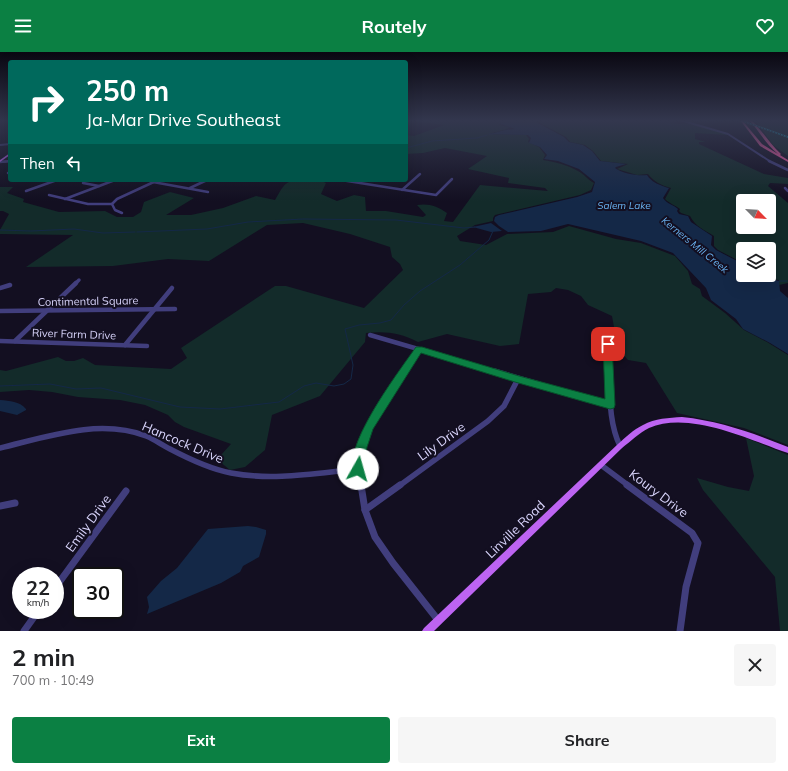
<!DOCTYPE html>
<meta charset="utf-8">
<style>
body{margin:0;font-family:Mulish,sans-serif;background:#f6f6f6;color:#202124;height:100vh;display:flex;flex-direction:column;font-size:15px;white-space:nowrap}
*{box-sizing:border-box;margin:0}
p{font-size:13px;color:#757577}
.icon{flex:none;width:22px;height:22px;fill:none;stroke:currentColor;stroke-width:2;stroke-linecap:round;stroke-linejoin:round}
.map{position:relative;height:579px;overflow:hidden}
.drawer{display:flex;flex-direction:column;background:#fff;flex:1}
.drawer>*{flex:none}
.top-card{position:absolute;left:8px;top:8px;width:400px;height:122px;border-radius:4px;box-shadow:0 4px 16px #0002;background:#00695c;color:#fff;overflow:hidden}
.needle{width:26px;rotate:114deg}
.fabs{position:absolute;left:736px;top:142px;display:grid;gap:8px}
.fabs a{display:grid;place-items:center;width:40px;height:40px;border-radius:4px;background:#fff;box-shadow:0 4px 16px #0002;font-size:20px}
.speed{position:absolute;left:12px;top:515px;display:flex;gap:8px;font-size:20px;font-weight:700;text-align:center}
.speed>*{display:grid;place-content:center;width:52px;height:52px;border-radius:50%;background:#fff;box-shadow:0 4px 16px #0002;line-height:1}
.speed small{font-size:10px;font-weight:400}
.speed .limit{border:2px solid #111;border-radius:6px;background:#fff;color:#111}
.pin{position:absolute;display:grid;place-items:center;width:34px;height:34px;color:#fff;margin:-17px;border-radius:8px;box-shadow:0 2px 6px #0006}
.me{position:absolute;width:44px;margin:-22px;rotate:7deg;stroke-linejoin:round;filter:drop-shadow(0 0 3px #0008)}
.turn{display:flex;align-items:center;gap:14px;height:84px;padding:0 12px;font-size:18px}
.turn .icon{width:52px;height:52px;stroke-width:2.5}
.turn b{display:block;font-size:28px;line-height:34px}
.then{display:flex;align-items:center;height:38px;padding:0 12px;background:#0003;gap:8px;font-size:15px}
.round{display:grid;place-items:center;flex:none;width:42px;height:42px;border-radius:4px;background:#f6f6f6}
.overview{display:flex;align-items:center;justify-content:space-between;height:68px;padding:0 12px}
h1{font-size:24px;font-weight:700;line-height:30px}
.action{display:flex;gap:8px;margin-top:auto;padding:8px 12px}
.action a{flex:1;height:46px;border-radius:4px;background:#0b8043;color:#fff;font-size:16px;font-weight:700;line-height:46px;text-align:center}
.action a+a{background:#f6f6f6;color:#202124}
header{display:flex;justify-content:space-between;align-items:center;height:52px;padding:0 12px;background:#0b8043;color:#fff;font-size:18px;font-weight:700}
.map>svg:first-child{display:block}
.green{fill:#132b2a;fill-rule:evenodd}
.water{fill:#142847}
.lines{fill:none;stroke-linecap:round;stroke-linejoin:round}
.stream{stroke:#142847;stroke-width:1}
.minor-far5{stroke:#413e7d;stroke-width:2}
.minor-far4{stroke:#413e7d;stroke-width:2.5}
.minor-far3{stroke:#413e7d;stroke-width:3.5}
.minor-far2{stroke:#413e7d;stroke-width:4.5}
.minor-far1{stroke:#413e7d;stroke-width:5.5}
.minor{stroke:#413e7d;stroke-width:7}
.major{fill:#bd64f2;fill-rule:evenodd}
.highway{fill:#f159a2;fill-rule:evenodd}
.rail-casing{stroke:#13d3e8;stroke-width:1.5}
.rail{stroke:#130f21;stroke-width:1;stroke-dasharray:1.5;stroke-linecap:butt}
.route{fill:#0b8043;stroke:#07532c}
.labels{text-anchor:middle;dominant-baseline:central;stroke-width:4;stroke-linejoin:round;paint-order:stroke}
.far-water-label{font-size:10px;font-style:italic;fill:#6ab4f3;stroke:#130f21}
.street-label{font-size:11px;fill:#d8d4fb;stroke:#130f21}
.near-street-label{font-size:13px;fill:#d8d4fb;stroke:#130f21}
</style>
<header><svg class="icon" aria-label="menu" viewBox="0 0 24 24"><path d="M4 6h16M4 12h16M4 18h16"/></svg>Routely<svg class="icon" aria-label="heart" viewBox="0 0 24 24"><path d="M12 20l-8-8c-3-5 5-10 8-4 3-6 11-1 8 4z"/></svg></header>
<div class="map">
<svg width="788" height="579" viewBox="0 0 788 579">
<rect width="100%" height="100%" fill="#130f21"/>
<g class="green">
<path d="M 408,68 L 505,68 L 499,73 L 509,75 L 507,77 L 489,82 L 526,83 L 529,87 L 528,90 L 539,95 L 545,103 L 543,108 C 555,110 568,113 578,119 C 584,122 588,128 594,131 L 591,138 L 580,143 L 495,163 L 493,166 L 493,169 L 475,173 L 457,184 L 460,189 L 486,193 L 507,182 L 553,180 L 569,174 L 616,187 L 641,191 L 675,204 L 688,219 L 692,232 L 700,237 L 702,244 L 725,261 L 744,278 L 767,290 L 788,303 L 788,393 L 744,376 L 677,361 L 646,311 L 628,308 L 618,297 L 612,264 L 588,253 L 581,244 L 568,238 L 556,236 L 551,240 L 528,242 L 519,292 L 500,294 L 447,282 L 418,290 C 400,281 387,279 366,281 L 365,290 L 320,344 L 272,363 L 265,398 L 245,415 L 230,418 L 219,409 L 221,403 L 231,392 L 184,375 L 175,370 L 168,363 L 145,353 L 120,348 L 78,345 L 52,340 L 29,338 L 0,340 L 0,318 L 6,319 L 58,305 L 66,309 L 74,309 L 83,306 L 95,313 L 171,317 L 187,306 L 181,296 L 275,234 L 286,234 L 364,256 L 403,218 L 400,212 L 392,205 L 390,195 L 350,182 L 303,171 L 267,173 L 209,209 L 168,207 L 113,214 L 26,215 L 73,183 L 0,182 L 0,178 L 9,162 L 3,159 L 0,159 L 0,135 L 13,135 L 7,141 L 24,147 L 23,150 L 59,160 L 105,159 L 117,165 L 133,165 L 141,160 L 144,150 L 170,140 L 194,146 L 166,163 L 191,163 L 223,156 L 256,144 L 275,148 C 286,129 286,128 307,128 C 315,128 320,128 326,131 L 321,142 L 337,149 L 354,143 L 365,145 L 366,159 L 386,159 L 423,165 L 426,163 L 417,153 C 428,151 438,154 447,161 L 444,169 L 453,170 L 480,133 L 548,139 L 545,136 L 508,131 L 509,126 L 468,117 L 487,104 L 445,96 L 423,101 L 406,102 L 406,83 L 414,84 L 444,73 Z"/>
<path d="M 543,68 L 678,68 L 673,71 L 679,72 L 691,71 L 724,81 L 727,83 L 695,81 L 695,87 L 706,90 L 699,90 L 699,92 L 764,122 L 788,126 L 788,132 L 770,131 L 768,134 L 788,151 L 788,231 L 779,233 L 779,228 L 766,226 L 762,223 L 769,223 L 769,197 L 743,197 L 743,211 L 718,198 L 714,194 L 714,184 C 704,178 695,174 690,164 L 681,161 L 679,159 L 680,157 C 675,153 670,152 665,147 L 671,136 C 662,134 653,129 648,122 L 637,123 L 617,117 L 628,112 L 601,109 L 593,99 L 585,93 L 570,90 L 566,85 L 540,71 L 540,70 ZM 743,149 L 769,149 L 769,175 L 743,175 Z"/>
<path d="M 753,68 L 788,69 L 788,104 L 773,93 L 758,72 Z"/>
<path d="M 746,386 L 788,403 L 788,579 L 780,579 L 775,525 L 703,438 L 697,426 L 728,435 L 749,439 L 754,424 Z"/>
</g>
<g class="water">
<path d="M 506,68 L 539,68 L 536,70 L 564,85 L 569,90 L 583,93 L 592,99 L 600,109 L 626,112 L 616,115 L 615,116 C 623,122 638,124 647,123 C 651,130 661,134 669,136 L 663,146 C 668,153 673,152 678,157 L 677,159 L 679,162 L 688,164 L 691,170 L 712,184 L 711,193 L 716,198 L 743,212 L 743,223 L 762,223 L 766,226 L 779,229 L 780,239 L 788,246 L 788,302 L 770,291 L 743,277 L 736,267 L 711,248 L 706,236 L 673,201 L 641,189 L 568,172 L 541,179 L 508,180 L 499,174 L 494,169 L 495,165 L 499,163 L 577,145 L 592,140 L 595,130 L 579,117 L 558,109 L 544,107 L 547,103 L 540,95 L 529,91 L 531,86 L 528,83 L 491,82 L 505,78 L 515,77 L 501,72 L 500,71 Z"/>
<path d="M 491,171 L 502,179 L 491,180 L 473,175 Z"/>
<path d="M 0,348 C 10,349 19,349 26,357 L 26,358 L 17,363 L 0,359 Z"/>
<path d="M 248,474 L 256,475 L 266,478 L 266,482 L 259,505 L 243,514 L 240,520 L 221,531 L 147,562 L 149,555 L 147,545 L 161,529 L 177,516 L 208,477 Z"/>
</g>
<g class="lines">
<g class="stream">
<path d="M 658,68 L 671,73"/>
<path d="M 489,82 L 493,82"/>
<path d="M 406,96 L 432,89 L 477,86 L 487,83"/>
<path d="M 0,178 L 31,179 L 74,177 L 103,181 L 135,180"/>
<path d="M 137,180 L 207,177 L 248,170 L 303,167 L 396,168 L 464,176 L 475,175"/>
<path d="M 779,229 L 787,229"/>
<path d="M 0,334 L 50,332 L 76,337 L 101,336 L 180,355 L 220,357 L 279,350 L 304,334 L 316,331 L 334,334 L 344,332 L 351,327 L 353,313 L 345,277 L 359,273 L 380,271 L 391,268 L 404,253 L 420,239 L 460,213 L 489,188 L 493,179"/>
</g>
<g class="minor-far5">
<path d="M 8,68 L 10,68"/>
<path d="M 680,68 L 728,82 L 771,110"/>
<path d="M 0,93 L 10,92"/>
<path d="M 2,110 L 10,109"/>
</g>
<g class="minor-far4">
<path d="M 769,109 L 788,118"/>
<path d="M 0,110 L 10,109"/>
<path d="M 8,121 L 10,121"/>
<path d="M 341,128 L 436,143 L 452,127"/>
<path d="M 153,130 L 208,140"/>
<path d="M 83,131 L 99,134"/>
<path d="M 190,136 L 207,128"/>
<path d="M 785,136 L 788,139"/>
<path d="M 402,138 L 420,122"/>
<path d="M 26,139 L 57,128"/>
<path d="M 49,143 L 88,152 L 112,152"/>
<path d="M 65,147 L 115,128"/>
<path d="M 122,161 L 115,158 L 112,152 L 117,147 L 158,128"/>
</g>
<path class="minor-far3" d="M 75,232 L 79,228"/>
<g class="minor-far2">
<path d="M 0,236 L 10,233"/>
<path d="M 0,259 L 175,257"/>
<path d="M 370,283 L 497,320"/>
<path d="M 0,289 L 147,294"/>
<path d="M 15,289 L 76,231"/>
<path d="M 608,292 L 609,320"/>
<path d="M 125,293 L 172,236"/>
<path d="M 404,320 L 419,297"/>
</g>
<g class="minor-far1">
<path d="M 494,319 L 610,353"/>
<path d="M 609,319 C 610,344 609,371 620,394"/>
<path d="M 0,396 C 46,385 99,366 146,384 C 154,387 162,393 170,397 C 189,407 210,417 231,421 C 273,429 316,421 358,417"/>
<path d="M 601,413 L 629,434"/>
<path d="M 361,434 C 353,386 380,357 405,319"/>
<path d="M 399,434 L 488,369 L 504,354 L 518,327"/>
</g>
<g class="minor">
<path d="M 361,433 L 365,458 L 375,485 L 393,511 L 438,568"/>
<path d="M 627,433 L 692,481 L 698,491 L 686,535 L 680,579"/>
<path d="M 0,454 L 15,451"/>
<path d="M 365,458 L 400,433"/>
<path d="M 55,536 L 126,439"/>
<path d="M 24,579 L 39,558"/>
</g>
<g class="major">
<path d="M 10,101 L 10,103 L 0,110 L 0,108 Z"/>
<path d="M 682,365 C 720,369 753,381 788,395 L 788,401 C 750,388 689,358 649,376 C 639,381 631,389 622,396 L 434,579 L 422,579 L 424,576 L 618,392 C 626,385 633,378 643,373 C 655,366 669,366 682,365 Z"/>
</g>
<path class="highway" d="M 740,68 L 742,68 L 762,92 L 778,102 C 766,92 759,79 749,68 L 751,68 C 762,78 770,92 781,102 L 780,103 L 788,108 L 788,110 L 760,94 Z"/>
<g class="rail-casing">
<path id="rail" d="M 740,68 L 788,85"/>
</g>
<use href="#rail" class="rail"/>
</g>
<linearGradient id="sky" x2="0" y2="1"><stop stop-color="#0a0812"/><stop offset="0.46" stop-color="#33374e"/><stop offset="1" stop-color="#33374e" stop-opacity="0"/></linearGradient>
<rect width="788" height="149" fill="url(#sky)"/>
<path class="route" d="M 605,289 L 611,289 L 612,292 L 615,353 L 614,356 L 610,357 L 515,330 L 421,301 L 373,377 L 367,395 L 363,421 L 358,422 L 354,421 C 342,394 400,318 416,295 L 422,295 L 519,324 L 605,347 L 603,292 Z"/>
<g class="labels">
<g class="far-water-label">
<text x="624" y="153">Salem Lake</text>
<text transform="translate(695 193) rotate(39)">Kerners Mill Creek</text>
</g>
<g class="street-label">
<text transform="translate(88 249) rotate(-1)">Contimental Square</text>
<text transform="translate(74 282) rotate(2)">River Farm Drive</text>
</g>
<g class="near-street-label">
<text transform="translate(441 389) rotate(-36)">Lily Drive</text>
<text transform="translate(183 390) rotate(23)">Hancock Drive</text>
<text transform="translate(659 441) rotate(37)">Koury Drive</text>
<text transform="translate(88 471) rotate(-54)">Emily Drive</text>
<text transform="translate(515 477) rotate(-44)">Linville Road</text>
</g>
</g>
</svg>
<div class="fabs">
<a><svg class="needle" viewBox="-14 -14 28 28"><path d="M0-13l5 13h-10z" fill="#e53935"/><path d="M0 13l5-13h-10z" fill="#757577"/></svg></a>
<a><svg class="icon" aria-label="layers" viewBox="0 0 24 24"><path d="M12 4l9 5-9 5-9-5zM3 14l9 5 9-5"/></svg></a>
</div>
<div class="speed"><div>22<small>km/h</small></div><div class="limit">30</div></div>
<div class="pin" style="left:608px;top:292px;background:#d93025"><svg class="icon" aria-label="arrive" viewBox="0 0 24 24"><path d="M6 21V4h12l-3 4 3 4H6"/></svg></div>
<svg class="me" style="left:358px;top:417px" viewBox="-20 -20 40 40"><circle r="19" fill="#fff"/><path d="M0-13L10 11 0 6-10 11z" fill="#0b8043"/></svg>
<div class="top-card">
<div class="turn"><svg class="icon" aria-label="right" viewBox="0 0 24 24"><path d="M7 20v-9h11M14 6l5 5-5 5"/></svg><div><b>250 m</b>Ja-Mar Drive Southeast</div></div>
<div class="then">Then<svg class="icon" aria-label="left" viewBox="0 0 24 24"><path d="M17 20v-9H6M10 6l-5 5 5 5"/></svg></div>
</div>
</div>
<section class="drawer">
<div class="overview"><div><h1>2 min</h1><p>700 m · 10:49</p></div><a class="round"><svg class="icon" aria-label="close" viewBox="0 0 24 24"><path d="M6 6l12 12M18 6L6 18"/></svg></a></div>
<div class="action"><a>Exit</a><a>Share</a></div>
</section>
